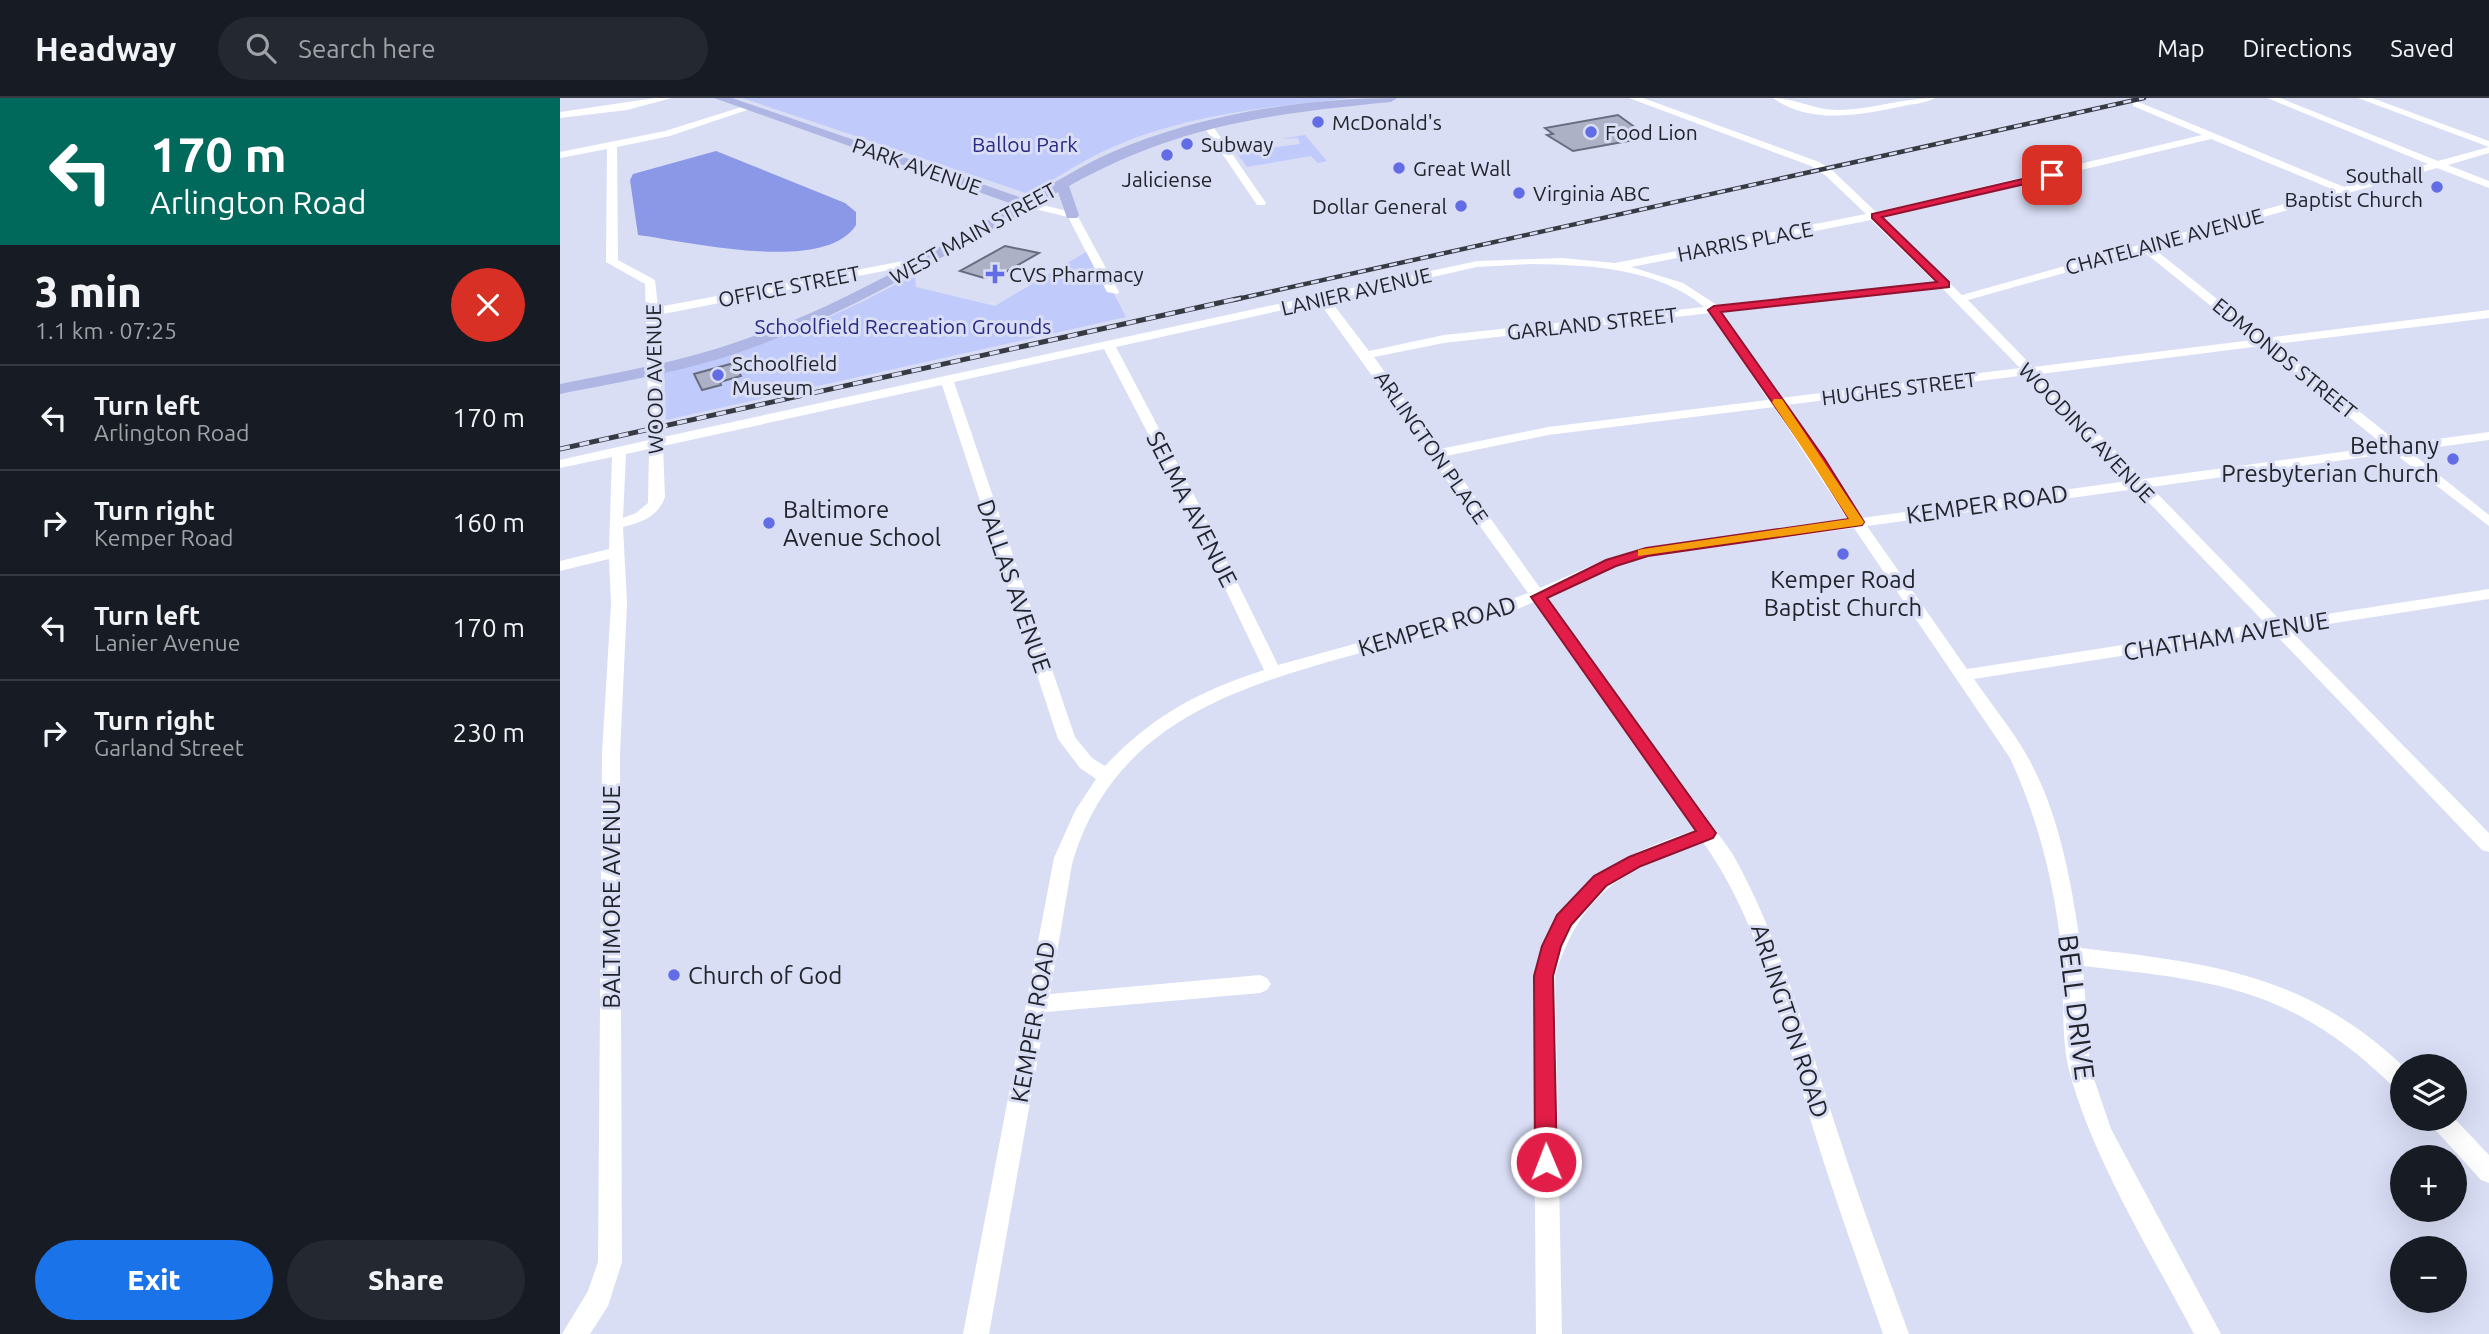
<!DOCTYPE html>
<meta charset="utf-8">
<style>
body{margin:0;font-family:Ubuntu,sans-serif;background:#242831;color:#f1f3f6;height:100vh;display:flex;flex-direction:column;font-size:26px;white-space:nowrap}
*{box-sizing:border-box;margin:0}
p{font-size:23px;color:#9ea1a6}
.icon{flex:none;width:38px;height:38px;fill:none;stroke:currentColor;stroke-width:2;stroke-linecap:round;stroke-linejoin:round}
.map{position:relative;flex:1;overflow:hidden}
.panel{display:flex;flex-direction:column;background:#171b24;width:560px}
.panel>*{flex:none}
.banner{background:#00695c;color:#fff;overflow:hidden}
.tools{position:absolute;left:1830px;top:956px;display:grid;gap:14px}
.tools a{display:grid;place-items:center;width:77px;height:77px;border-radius:50%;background:#171b24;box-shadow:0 7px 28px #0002;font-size:35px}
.pin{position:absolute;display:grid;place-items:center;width:60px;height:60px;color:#fff;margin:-30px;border-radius:14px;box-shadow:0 4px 10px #0006}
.me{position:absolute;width:77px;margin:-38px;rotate:359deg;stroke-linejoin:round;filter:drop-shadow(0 0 5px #0008)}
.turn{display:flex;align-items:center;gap:24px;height:147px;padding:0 35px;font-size:32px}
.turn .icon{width:91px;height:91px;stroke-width:2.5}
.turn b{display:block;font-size:49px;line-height:60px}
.round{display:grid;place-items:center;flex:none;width:74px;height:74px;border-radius:37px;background:#242831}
.overview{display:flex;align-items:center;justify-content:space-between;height:119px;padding:0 35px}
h1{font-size:42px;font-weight:800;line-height:52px}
.button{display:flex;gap:14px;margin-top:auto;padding:14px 35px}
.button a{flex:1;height:80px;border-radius:42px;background:#1a73e8;color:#fff;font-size:28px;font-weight:800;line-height:80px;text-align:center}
.button a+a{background:#242831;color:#f1f3f6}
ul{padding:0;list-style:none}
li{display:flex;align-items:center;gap:21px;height:105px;padding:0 35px;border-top:2px solid #363941}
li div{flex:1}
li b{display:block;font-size:26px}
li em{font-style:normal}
header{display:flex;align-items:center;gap:42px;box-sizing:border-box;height:98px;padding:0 35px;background:#171b24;border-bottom:2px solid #363941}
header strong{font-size:33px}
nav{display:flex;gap:38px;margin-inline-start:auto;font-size:24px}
.search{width:490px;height:63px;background:#242831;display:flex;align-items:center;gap:18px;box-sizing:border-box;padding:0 24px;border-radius:38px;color:#9ea1a6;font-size:26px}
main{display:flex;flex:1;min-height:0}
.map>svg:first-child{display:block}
.green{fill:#c0cafb}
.water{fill:#8b98e7}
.building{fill:#acb1c6;stroke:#696d81;stroke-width:2}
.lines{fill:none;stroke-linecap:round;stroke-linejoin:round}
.minor{fill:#fff;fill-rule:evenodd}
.major{fill:#afb6e4;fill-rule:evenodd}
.rail-far1-casing{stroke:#373a43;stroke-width:4.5}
.rail-casing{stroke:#373a43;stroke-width:5}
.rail-far1{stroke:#d9def5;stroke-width:2.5;stroke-dasharray:8;stroke-linecap:butt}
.rail{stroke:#d9def5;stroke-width:3.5;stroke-dasharray:10;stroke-linecap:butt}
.route{fill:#e11d48;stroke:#92132f;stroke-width:2}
.slow{fill:#f59e0b}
.poi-dot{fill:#626de5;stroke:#d9def5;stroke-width:2.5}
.labels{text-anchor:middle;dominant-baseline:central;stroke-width:6;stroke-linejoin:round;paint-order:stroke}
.far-poi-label{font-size:21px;fill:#22242c;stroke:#d9def5;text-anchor:start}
.far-park-label{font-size:21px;fill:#292982;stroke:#d9def5}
.far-street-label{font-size:21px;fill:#22242c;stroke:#d9def5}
.poi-label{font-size:24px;fill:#22242c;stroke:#d9def5;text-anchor:start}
.street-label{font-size:24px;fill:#22242c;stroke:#d9def5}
.near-street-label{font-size:28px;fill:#22242c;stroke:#d9def5}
</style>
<header>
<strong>Headway</strong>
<div class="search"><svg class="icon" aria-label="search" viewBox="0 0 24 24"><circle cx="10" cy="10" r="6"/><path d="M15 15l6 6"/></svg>Search here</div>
<nav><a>Map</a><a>Directions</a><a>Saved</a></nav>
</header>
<main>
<section class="panel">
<div class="banner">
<div class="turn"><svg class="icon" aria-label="left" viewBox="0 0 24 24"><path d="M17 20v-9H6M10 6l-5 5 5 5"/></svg><div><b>170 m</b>Arlington Road</div></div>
</div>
<div class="overview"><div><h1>3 min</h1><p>1.1 km · 07:25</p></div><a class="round" style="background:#d93025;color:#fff"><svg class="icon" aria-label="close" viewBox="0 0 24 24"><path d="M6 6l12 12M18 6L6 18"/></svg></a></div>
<ul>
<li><svg class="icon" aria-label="left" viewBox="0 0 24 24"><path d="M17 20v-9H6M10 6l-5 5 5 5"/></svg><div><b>Turn left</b><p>Arlington Road</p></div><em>170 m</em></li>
<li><svg class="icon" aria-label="right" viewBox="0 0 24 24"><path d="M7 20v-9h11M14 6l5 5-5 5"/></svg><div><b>Turn right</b><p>Kemper Road</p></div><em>160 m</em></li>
<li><svg class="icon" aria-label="left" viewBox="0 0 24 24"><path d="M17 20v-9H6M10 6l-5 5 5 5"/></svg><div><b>Turn left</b><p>Lanier Avenue</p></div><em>170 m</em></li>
<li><svg class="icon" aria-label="right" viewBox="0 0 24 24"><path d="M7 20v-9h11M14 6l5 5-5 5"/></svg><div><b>Turn right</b><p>Garland Street</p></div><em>230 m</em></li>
</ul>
<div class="button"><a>Exit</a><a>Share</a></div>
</section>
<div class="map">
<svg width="1929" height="1236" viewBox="0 0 1929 1236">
<rect width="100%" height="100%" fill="#d9def5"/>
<g class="green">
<path d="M 182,0 L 790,0 C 710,9 628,16 553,49 C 524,61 497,80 469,96 Z"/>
<path d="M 745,37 L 767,63 L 758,65 L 751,58 L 687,69 L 676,54 L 740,46 L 738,40 L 721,41 Z"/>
<path d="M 531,151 L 566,219 L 106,322 L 104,274 C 193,253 275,221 355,176 L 356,189 L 435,208 Z"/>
</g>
<path class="water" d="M 156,53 L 285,105 L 296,114 L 296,127 C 265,177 126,143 78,137 L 70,82 L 73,76 Z"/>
<g class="building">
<path d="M 1058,17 L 1076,30 L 1068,32 L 1080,41 L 1013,53 L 987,37 L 993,36 L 985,30 Z"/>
<path d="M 445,148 L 479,155 L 442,176 L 424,180 L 400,173 Z"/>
<path d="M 174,265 L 181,278 L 160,284 L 161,287 L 142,292 L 134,276 Z"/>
</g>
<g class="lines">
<g class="minor">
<path d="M 95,0 L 112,0 L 67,12 L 0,20 L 0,14 Z"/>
<path d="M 1069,0 L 1083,0 L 1259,64 L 1273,73 L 1316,114 L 1642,37 L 1573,8 L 1573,4 L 1576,3 L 1784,89 L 1868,66 L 1707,0 L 1720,0 L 1878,63 L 1929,49 L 1929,55 L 1888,67 L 1929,83 L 1929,90 L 1877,70 L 1593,150 L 1706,240 L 1929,212 L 1929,220 L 1715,246 L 1840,346 L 1929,334 L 1929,342 L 1849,353 L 1929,417 L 1929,428 L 1834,355 L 1591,389 L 1721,523 L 1929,491 L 1929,501 L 1730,532 L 1929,735 L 1929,754 L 1922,752 L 1713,534 L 1414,581 C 1431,606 1451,630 1466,656 C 1500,715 1511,784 1521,850 C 1649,865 1744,875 1843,968 L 1843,993 L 1835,990 C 1732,890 1659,883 1523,868 L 1530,969 L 1551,1031 L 1661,1236 L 1634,1236 C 1591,1154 1532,1060 1509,972 C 1501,941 1504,893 1502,860 C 1496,791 1479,723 1450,660 L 1294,430 L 1087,458 L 1055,469 L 987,499 L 1172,755 C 1221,842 1245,935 1276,1029 C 1298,1099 1324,1167 1349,1236 L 1323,1236 C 1299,1167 1274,1099 1253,1030 C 1223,932 1203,829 1143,744 C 1063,772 1022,793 995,878 L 1002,1236 L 976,1236 L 973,878 C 1005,784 1045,763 1135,732 L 974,504 L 948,515 C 896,529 845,543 793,557 C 673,590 556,627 514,759 C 510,772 509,788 506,801 C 501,833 495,864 490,896 L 700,877 L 707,880 L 711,886 L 707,892 L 700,895 L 486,914 L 429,1236 L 403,1236 L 494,760 L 515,713 L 536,681 L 520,670 L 498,641 L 382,287 L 103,348 L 105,399 C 98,419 82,424 63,429 L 67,505 L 60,656 L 62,1164 L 48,1208 L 30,1236 L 2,1236 L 28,1193 L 38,1164 L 42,656 L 51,505 L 49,461 L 0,473 L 0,463 L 49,451 L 52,359 L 0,370 L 0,362 L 89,342 L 85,186 L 46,164 L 47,51 L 0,60 L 0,54 L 105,33 L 188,7 L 193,10 L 110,38 L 57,49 L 58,162 L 95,182 L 98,209 L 365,159 L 371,162 L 365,165 L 98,217 L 103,339 L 917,163 L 1002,160 L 1055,165 L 1306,116 L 1265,77 L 1251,68 ZM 1651,41 L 1774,92 L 1402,197 L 1321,120 ZM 1311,122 L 1375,184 L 1157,207 L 1123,185 L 1071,169 ZM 1583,153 L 1693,242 L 1473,269 L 1408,202 ZM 972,166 C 1030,167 1098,170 1144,209 L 884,237 L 809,253 L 770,202 L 917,169 ZM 1382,190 L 1460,270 L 1221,300 L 1163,214 ZM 759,204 L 968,495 L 936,507 L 718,567 L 636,401 L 556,249 ZM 1151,215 L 1208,302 L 988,329 L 880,351 L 814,259 L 884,245 ZM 1701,248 L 1825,348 L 1583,381 L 1480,276 ZM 544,251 L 622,401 L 704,572 C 639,593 592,618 545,668 L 532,660 L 515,639 L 394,284 ZM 1467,277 L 1568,383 L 1302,420 L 1226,307 ZM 1214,309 L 1288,422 L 1086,449 L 1044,462 L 980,490 L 886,358 L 988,337 ZM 89,351 L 88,405 L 76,415 L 63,420 L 66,356 ZM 1576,391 L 1705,525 L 1407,571 L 1307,428 Z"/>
<path d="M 1213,0 C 1235,0 1255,12 1277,12 C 1310,12 1342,0 1375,0 C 1366,5 1353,6 1343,8 C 1302,17 1249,27 1213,0 Z"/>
<path d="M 1798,0 L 1812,0 L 1929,43 L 1929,49 Z"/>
<path d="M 644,24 L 650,24 L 706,105 L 705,107 L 697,107 L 642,26 Z"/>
<path d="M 466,103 L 516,115 L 559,194 L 557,196 L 547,194 L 508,119 L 462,108 L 462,104 Z"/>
<path d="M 1868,1020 L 1894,1020 L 1929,1057 L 1929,1085 L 1921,1082 L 1871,1027 Z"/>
</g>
<path class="major" d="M 154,0 L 172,0 L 465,101 C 493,86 521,68 550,55 C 638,17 741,0 837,0 L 831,4 C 709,16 618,27 509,88 L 519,117 L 517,120 L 507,120 L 498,94 C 397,150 299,211 191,250 C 130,273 64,283 0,296 L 0,286 C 59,274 120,264 177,244 C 275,211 365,157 455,107 Z"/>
<g class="rail-far1-casing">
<path id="rail-far1" d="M 673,202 L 1584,0"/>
</g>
<g class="rail-casing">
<path id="rail" d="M 0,351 L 681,200"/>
</g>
<use href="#rail-far1" class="rail-far1"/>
<use href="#rail" class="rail"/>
</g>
<path class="route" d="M 1492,74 L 1495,79 L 1322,119 L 1389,184 L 1389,189 L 1161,214 L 1264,360 L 1304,424 L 1302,427 L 1088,458 L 1056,468 L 987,500 L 1156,735 L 1153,740 L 1081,768 L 1046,788 L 1011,827 L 1001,848 L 993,878 L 997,1064 L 994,1071 L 986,1074 L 978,1071 L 975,1064 L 974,878 L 982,848 L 997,817 L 1034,778 L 1069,759 L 1136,733 L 971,499 L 1046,462 L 1086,450 L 1289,421 L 1251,360 L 1148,212 L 1154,208 L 1377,184 L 1312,120 L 1312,116 Z"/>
<path class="slow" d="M 1214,301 L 1222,301 L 1304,424 L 1302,427 L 1078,458 L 1078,452 L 1083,451 L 1289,421 L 1212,304 Z"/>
<g class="poi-dot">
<circle cx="758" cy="24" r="7"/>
<circle cx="1031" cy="34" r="7"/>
<circle cx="627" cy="46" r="7"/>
<circle cx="607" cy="57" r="7"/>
<circle cx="839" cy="70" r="7"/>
<circle cx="1877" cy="89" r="7"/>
<circle cx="959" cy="95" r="7"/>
<circle cx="901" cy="108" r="7"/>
<path d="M431.5 165.5h7v7h7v7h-7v7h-7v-7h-7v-7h7z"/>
<circle cx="158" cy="277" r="7"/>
<circle cx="1893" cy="361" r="7"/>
<circle cx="209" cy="425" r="7"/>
<circle cx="1283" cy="456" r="7"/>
<circle cx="114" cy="877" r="7"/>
</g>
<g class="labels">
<g class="far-poi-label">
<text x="772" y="24">McDonald's</text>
<text x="1045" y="34">Food Lion</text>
<text x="641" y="46">Subway</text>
<text x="853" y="70">Great Wall</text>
<text x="1863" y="77" text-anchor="end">Southall<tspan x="1863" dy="24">Baptist Church</tspan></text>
<text x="607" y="81" text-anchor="middle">Jaliciense</text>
<text x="973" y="95">Virginia ABC</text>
<text x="887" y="108" text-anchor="end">Dollar General</text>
<text x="449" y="176">CVS Pharmacy</text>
<text x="172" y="265">Schoolfield<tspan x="172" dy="24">Museum</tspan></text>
</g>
<g class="far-park-label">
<text x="465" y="46">Ballou Park</text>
<text x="343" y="228">Schoolfield Recreation Grounds</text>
</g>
<g class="far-street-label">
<text transform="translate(357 68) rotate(19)">PARK AVENUE</text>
<text transform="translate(413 135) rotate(-29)">WEST MAIN STREET</text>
<text transform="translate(1185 143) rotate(-11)">HARRIS PLACE</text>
<text transform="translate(1604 143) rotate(-15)">CHATELAINE AVENUE</text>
<text transform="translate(229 188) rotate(-11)">OFFICE STREET</text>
<text transform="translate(796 193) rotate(-13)">LANIER AVENUE</text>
<text transform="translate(1032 225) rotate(-6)">GARLAND STREET</text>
<text transform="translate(1725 260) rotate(39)">EDMONDS STREET</text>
<text transform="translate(94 281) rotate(-91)">WOOD AVENUE</text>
<text transform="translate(1339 290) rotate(-7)">HUGHES STREET</text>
<text transform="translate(1527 334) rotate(46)">WOODING AVENUE</text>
<text transform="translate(872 349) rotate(55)">ARLINGTON PLACE</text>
</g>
<g class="poi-label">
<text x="1879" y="347" text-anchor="end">Bethany<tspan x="1879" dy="28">Presbyterian Church</tspan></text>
<text x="223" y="411">Baltimore<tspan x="223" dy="28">Avenue School</tspan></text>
<text x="1283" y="481" text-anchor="middle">Kemper Road<tspan x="1283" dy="28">Baptist Church</tspan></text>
<text x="128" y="877">Church of God</text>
</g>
<g class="street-label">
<text transform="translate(1427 406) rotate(-8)">KEMPER ROAD</text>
<text transform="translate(632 411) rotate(63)">SELMA AVENUE</text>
<text transform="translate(454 488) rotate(71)">DALLAS AVENUE</text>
<text transform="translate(877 528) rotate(-16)">KEMPER ROAD</text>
<text transform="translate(1666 538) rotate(-9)">CHATHAM AVENUE</text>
<text transform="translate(51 799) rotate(-90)">BALTIMORE AVENUE</text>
<text transform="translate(1230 923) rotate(72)">ARLINGTON ROAD</text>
<text transform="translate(473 924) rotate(-80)">KEMPER ROAD</text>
</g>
<g class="near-street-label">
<text transform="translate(1517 909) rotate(83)">BELL DRIVE</text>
</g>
</g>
</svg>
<div class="tools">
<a><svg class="icon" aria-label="layers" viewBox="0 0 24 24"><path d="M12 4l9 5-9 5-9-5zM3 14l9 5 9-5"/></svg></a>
<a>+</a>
<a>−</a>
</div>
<div class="pin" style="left:1492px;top:77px;background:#d93025"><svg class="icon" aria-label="arrive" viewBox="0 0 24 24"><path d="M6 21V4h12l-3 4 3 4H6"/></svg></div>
<svg class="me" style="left:986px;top:1064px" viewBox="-20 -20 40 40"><circle r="17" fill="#e11d48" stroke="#fff" stroke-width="3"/><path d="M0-11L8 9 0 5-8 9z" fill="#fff"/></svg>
</div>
</main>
